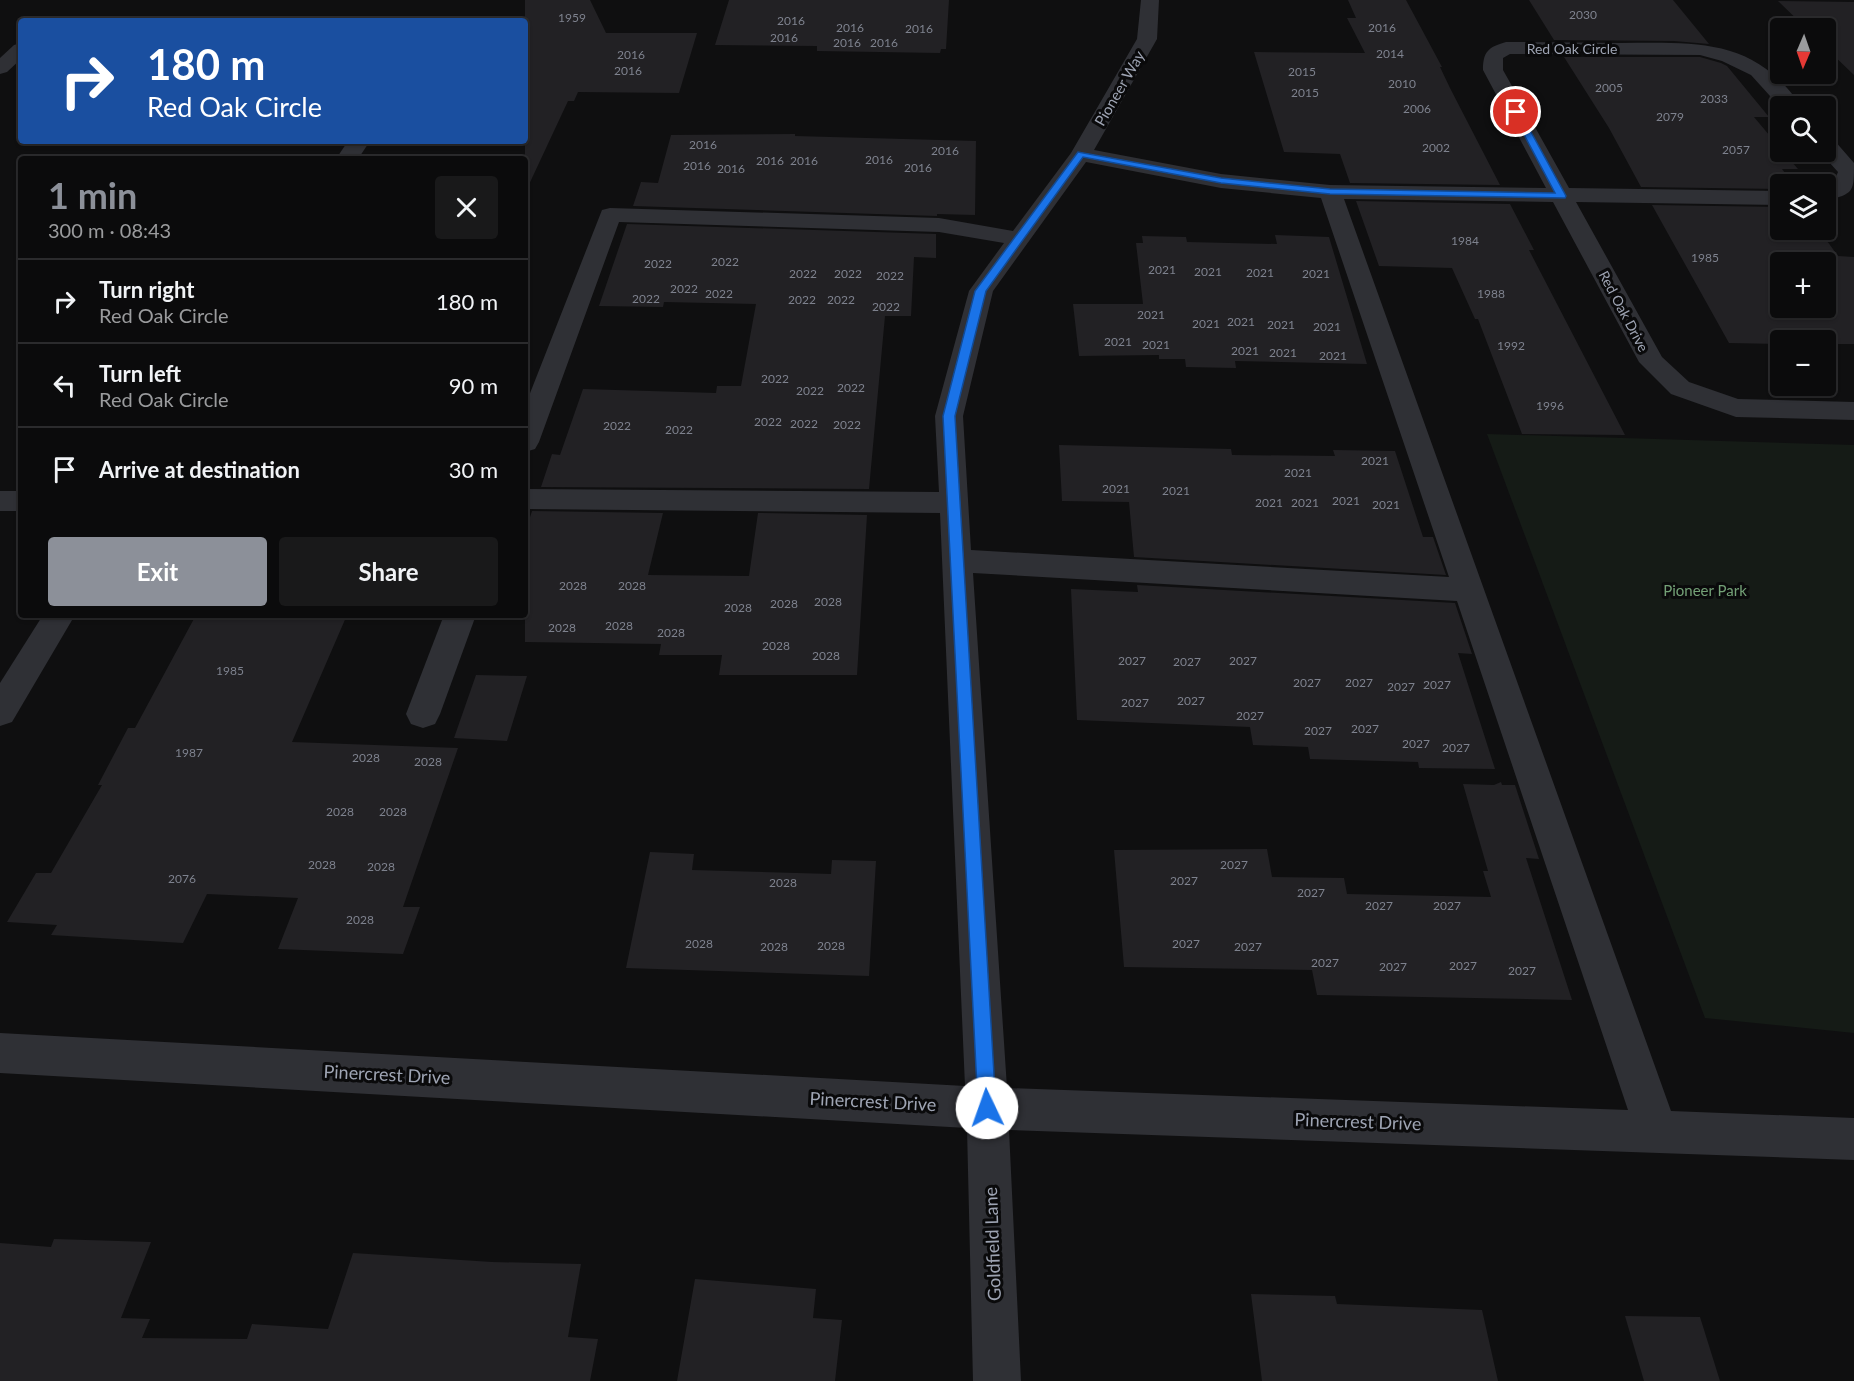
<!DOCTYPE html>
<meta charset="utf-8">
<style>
body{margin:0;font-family:Lato,sans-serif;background:#19191a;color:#f1f3f6;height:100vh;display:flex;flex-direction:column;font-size:22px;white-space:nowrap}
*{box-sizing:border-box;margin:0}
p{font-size:20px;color:#9a9b9d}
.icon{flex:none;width:33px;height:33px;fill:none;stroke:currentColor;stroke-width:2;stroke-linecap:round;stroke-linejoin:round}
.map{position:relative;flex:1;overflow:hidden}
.sheet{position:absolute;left:18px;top:156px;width:510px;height:462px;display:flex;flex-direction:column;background:#0b0b0c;border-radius:6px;box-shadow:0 2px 4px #0004,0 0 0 2px #2b2b2d}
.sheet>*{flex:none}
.hud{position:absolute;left:18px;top:18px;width:510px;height:126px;border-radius:6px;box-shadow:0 2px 4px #0004,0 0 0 2px #2b2b2d;background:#1a4fa0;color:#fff;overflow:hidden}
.needle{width:39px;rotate:182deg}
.controls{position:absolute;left:1770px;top:18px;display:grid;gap:12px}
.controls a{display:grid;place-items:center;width:66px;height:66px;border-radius:6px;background:#0b0b0c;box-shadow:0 2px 4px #0004,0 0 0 2px #2b2b2d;font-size:30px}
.pin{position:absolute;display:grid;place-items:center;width:51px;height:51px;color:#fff;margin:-26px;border:3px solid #fff;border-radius:50%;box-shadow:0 2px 6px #0007}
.me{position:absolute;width:66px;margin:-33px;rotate:357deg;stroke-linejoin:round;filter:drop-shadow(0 0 4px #0008)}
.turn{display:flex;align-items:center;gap:21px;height:126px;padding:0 30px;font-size:27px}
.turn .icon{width:78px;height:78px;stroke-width:2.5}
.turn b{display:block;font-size:42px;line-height:51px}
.round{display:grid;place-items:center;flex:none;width:63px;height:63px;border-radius:6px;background:#19191a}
.headline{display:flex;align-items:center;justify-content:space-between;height:102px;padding:0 30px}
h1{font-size:36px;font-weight:700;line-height:45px;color:#8c9099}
.primary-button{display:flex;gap:12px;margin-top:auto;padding:12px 30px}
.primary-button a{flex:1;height:69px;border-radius:6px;background:#8c9099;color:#fff;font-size:24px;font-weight:700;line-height:69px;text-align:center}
.primary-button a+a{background:#19191a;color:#f1f3f6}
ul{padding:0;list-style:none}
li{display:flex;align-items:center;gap:18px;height:84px;padding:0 30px;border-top:2px solid #2b2b2d}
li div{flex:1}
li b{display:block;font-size:22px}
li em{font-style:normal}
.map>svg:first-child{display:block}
.green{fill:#151b16}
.building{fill:#222124;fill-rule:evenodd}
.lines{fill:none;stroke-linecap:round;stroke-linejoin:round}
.minor{fill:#2f3035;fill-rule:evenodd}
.route{fill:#1a73e8;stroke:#114b97;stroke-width:1.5}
.labels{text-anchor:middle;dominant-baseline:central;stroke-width:6;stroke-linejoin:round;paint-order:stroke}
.number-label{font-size:12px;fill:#7e828e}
.far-street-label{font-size:14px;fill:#9ea4b3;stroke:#0a0a0b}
.street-label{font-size:15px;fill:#9ea4b3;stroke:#0a0a0b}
.park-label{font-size:15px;fill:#73a076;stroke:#0a0a0b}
.near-street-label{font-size:18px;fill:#9ea4b3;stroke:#0a0a0b}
</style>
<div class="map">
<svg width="1854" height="1381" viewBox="0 0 1854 1381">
<rect width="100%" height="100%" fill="#0f0f10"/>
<path class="green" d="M 1487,434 L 1854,445 L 1854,1033 L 1705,1018 Z"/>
<g class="building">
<path d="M 525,0 L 590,0 L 606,33 L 697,33 L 679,93 L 578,92 L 574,101 L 568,101 L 525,193 Z"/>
<path d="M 729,0 L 949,0 L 946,49 L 941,49 L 940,53 L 817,51 L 817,46 L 715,45 Z"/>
<path d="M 1348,0 L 1406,0 L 1442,67 L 1440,67 L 1450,88 L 1500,185 L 1350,183 L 1340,154 L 1284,152 L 1254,52 L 1365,53 L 1347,18 L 1356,18 Z"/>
<path d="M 1529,0 L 1673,0 L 1709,44 L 1674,41 L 1554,40 Z"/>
<path d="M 1778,1 L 1854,2 L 1854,75 L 1826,48 L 1826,28 L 1806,28 Z"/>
<path d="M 1564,57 L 1700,57 L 1721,63 L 1727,66 L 1769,117 L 1754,117 L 1780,148 L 1780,152 L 1783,152 L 1798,169 L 1782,169 L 1785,173 L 1779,173 L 1787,184 L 1780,184 L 1780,189 L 1641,187 L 1609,128 Z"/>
<path d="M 795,134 L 795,136 L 976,141 L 975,215 L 937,214 L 937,216 L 633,206 L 641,182 L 658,183 L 671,135 Z"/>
<path d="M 1356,201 L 1510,204 L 1534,250 L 1529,250 L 1625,435 L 1522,434 L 1478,319 L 1475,319 L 1452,268 L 1379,266 Z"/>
<path d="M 1652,205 L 1780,207 L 1780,230 L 1819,230 L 1838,256 L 1854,257 L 1854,344 L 1826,344 L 1826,340 L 1780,340 L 1780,344 L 1729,343 ZM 1780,262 L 1826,262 L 1826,308 L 1780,308 Z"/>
<path d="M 627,224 L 936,234 L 936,258 L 914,257 L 911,316 L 885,316 L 869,489 L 541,487 L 552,454 L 560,455 L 583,389 L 716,393 L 717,386 L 741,386 L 756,304 L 664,302 L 663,307 L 599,306 Z"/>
<path d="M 1275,235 L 1329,237 L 1367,364 L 1235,361 L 1236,368 L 1186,367 L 1185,359 L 1159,359 L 1159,355 L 1079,356 L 1073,304 L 1143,304 L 1136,243 L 1143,243 L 1142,236 L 1186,237 L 1187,242 L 1277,244 Z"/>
<path d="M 1059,445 L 1231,449 L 1232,455 L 1335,456 L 1333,450 L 1395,451 L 1423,537 L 1433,537 L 1446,575 L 1134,557 L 1129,502 L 1062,501 Z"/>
<path d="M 532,511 L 663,513 L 648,575 L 749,576 L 758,513 L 867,515 L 857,675 L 719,675 L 722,655 L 659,655 L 661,644 L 525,642 L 525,533 Z"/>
<path d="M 1137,585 L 1455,603 L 1472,654 L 1458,653 L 1495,769 L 1419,768 L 1418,762 L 1310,759 L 1308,747 L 1253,745 L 1250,727 L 1077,720 L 1071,589 L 1138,592 Z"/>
<path d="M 196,615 L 347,615 L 292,742 L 458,748 L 403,907 L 420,907 L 403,954 L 278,949 L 298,898 L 207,894 L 183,943 L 51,935 L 57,925 L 7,922 L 36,873 L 51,873 L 102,785 L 98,785 L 128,728 L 135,728 Z"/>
<path d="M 476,675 L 527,676 L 507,741 L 454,738 Z"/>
<path d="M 1501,782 L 1502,785 L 1515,785 L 1539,859 L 1526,858 L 1572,1000 L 1317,995 L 1312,970 L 1124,967 L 1114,850 L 1267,849 L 1272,877 L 1344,878 L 1347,894 L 1491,897 L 1483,871 L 1488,871 L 1463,784 L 1494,785 Z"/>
<path d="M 650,852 L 694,854 L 692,870 L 831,874 L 832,860 L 876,861 L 869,976 L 626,968 Z"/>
<path d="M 54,1239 L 151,1242 L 121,1318 L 150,1319 L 142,1338 L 247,1339 L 252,1324 L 328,1329 L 353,1253 L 492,1262 L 581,1264 L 568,1337 L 598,1339 L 590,1381 L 0,1381 L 0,1243 L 51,1247 Z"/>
<path d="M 695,1279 L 816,1289 L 813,1318 L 842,1320 L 835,1381 L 677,1381 Z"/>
<path d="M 1251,1294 L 1335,1296 L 1337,1304 L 1482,1310 L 1498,1381 L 1262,1381 Z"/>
<path d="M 1625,1316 L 1700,1317 L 1720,1381 L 1644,1381 Z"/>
</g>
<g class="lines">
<g class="minor">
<path d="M 1141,0 L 1159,0 L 1157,39 L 1094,150 L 1221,174 L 1330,185 L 1546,188 L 1483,70 C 1483,52 1488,47 1506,42 C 1544,42 1583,43 1621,43 C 1695,43 1754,37 1801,106 L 1780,107 L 1751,75 L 1722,61 L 1700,55 L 1510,54 L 1503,58 L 1503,70 L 1569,188 L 1780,191 L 1780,205 L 1576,202 L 1662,357 L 1689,382 L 1738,399 L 1854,402 L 1854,420 L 1736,417 L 1671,394 L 1639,362 L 1553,202 L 1344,199 L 1671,1111 L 1854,1118 L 1854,1160 L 1009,1130 L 1021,1381 L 973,1381 L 967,1128 L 0,1073 L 0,1033 L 965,1086 L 940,513 L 525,509 L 525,489 L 939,492 L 935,416 L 969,291 L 1004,243 L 939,232 L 619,222 L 539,442 L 535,449 L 525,452 L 525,406 L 602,210 L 610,208 L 939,218 L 1013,231 L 1071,153 L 1137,39 ZM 1086,162 L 1221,188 L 1321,198 L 1449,577 L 971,550 L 963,416 L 993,291 ZM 973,573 L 1457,601 L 1628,1110 L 1007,1088 Z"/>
<path d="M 21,43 L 21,59 L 7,72 L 0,74 L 0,58 L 14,45 Z"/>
<path d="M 1826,139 L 1834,140 L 1854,163 C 1854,193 1854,193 1826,201 L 1826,187 L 1833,184 L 1838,172 L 1820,152 L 1826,152 Z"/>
<path d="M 348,141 L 370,141 L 358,159 L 336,159 Z"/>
<rect x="0" y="491" width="21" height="20"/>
<path d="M 43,615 L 75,615 L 12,722 L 0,726 L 0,683 Z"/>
<path d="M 444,615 L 476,615 L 440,714 L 435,724 L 423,728 L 411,724 L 406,714 Z"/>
</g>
</g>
<path class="route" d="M 1516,109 L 1520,112 L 1566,196 L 1565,198 L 1330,194 L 1221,183 L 1083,157 L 986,291 L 955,416 L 996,1108 L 993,1114 L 987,1116 L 981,1114 L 978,1108 L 943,416 L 975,291 L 1078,152 L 1221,178 L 1330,189 L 1555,193 L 1512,112 Z"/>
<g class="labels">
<g class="number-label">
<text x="1583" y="14">2030</text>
<text x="572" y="17">1959</text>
<text x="791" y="20">2016</text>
<text x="850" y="27">2016</text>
<text x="1382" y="27">2016</text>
<text x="919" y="28">2016</text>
<text x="784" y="37">2016</text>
<text x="847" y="42">2016</text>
<text x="884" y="42">2016</text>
<text x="1390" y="53">2014</text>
<text x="631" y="54">2016</text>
<text x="628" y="70">2016</text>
<text x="1302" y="71">2015</text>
<text x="1402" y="83">2010</text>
<text x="1609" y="87">2005</text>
<text x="1305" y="92">2015</text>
<text x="1714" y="98">2033</text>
<text x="1417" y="108">2006</text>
<text x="1670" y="116">2079</text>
<text x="703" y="144">2016</text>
<text x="1436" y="147">2002</text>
<text x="1736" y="149">2057</text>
<text x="945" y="150">2016</text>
<text x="879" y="159">2016</text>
<text x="770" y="160">2016</text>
<text x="804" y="160">2016</text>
<text x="697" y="165">2016</text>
<text x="918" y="167">2016</text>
<text x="731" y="168">2016</text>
<text x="1465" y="240">1984</text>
<text x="1705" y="257">1985</text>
<text x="725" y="261">2022</text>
<text x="658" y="263">2022</text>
<text x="1162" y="269">2021</text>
<text x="1208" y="271">2021</text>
<text x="1260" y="272">2021</text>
<text x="803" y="273">2022</text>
<text x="848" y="273">2022</text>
<text x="1316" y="273">2021</text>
<text x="890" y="275">2022</text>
<text x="684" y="288">2022</text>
<text x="719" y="293">2022</text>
<text x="1491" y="293">1988</text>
<text x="646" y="298">2022</text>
<text x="802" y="299">2022</text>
<text x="841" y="299">2022</text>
<text x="886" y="306">2022</text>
<text x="1151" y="314">2021</text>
<text x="1241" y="321">2021</text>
<text x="1206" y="323">2021</text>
<text x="1281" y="324">2021</text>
<text x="1327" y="326">2021</text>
<text x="1118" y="341">2021</text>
<text x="1156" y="344">2021</text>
<text x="1511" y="345">1992</text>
<text x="1245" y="350">2021</text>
<text x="1283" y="352">2021</text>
<text x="1333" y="355">2021</text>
<text x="775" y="378">2022</text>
<text x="851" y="387">2022</text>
<text x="810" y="390">2022</text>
<text x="1550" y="405">1996</text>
<text x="768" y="421">2022</text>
<text x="804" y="423">2022</text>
<text x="847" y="424">2022</text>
<text x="617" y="425">2022</text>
<text x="679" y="429">2022</text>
<text x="1375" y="460">2021</text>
<text x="1298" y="472">2021</text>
<text x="1116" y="488">2021</text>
<text x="1176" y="490">2021</text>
<text x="1346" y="500">2021</text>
<text x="1269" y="502">2021</text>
<text x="1305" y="502">2021</text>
<text x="1386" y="504">2021</text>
<text x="573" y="585">2028</text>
<text x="632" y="585">2028</text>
<text x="828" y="601">2028</text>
<text x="784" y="603">2028</text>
<text x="738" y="607">2028</text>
<text x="619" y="625">2028</text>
<text x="562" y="627">2028</text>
<text x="671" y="632">2028</text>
<text x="776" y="645">2028</text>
<text x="826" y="655">2028</text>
<text x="1132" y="660">2027</text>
<text x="1243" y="660">2027</text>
<text x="1187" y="661">2027</text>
<text x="230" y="670">1985</text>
<text x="1307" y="682">2027</text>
<text x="1359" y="682">2027</text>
<text x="1437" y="684">2027</text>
<text x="1401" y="686">2027</text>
<text x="1191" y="700">2027</text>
<text x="1135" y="702">2027</text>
<text x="1250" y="715">2027</text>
<text x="1365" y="728">2027</text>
<text x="1318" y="730">2027</text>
<text x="1416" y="743">2027</text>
<text x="1456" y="747">2027</text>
<text x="189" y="752">1987</text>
<text x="366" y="757">2028</text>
<text x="428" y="761">2028</text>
<text x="340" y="811">2028</text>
<text x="393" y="811">2028</text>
<text x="322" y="864">2028</text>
<text x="1234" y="864">2027</text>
<text x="381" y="866">2028</text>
<text x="182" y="878">2076</text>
<text x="1184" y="880">2027</text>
<text x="783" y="882">2028</text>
<text x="1311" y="892">2027</text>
<text x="1379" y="905">2027</text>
<text x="1447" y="905">2027</text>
<text x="360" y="919">2028</text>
<text x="699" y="943">2028</text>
<text x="1186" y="943">2027</text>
<text x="831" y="945">2028</text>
<text x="774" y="946">2028</text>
<text x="1248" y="946">2027</text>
<text x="1325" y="962">2027</text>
<text x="1463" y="965">2027</text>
<text x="1393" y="966">2027</text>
<text x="1522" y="970">2027</text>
</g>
<g class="far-street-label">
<text x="1572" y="48">Red Oak Circle</text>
<text transform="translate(1624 311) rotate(62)">Red Oak Drive</text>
</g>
<g class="street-label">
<text transform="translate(1119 88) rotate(-60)">Pioneer Way</text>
</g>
<g class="park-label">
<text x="1705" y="590">Pioneer Park</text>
</g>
<g class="near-street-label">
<text transform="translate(387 1074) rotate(3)">Pinercrest Drive</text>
<text transform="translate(873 1101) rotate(3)">Pinercrest Drive</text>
<text transform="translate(1358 1121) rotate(2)">Pinercrest Drive</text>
<text transform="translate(992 1244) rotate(-92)">Goldfield Lane</text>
</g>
</g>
</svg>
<div class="controls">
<a><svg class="needle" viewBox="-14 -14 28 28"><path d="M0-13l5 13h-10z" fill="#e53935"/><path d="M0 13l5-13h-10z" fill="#9a9b9d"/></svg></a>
<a><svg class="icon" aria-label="search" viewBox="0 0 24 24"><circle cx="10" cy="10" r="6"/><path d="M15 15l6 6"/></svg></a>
<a><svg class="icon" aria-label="layers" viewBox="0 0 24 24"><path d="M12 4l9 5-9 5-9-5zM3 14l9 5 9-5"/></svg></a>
<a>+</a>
<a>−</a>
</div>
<div class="pin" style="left:1516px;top:112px;background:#d93025"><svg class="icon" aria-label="arrive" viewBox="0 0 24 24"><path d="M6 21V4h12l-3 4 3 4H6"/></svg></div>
<svg class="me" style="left:987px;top:1108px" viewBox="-20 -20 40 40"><circle r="19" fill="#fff"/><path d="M0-13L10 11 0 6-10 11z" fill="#1a73e8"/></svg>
<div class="hud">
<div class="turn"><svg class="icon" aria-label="right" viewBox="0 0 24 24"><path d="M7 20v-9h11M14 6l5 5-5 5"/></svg><div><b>180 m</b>Red Oak Circle</div></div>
</div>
<section class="sheet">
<div class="headline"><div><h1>1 min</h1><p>300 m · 08:43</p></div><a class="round"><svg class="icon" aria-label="close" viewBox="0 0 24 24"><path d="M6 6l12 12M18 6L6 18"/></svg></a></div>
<ul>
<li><svg class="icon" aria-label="right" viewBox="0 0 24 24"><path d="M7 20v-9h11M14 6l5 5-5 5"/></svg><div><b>Turn right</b><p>Red Oak Circle</p></div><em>180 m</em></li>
<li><svg class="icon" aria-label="left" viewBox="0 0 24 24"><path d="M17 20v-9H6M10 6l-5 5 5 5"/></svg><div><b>Turn left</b><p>Red Oak Circle</p></div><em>90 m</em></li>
<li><svg class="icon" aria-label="arrive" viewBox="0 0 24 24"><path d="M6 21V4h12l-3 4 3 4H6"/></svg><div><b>Arrive at destination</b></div><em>30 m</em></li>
</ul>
<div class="primary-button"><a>Exit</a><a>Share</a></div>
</section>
</div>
